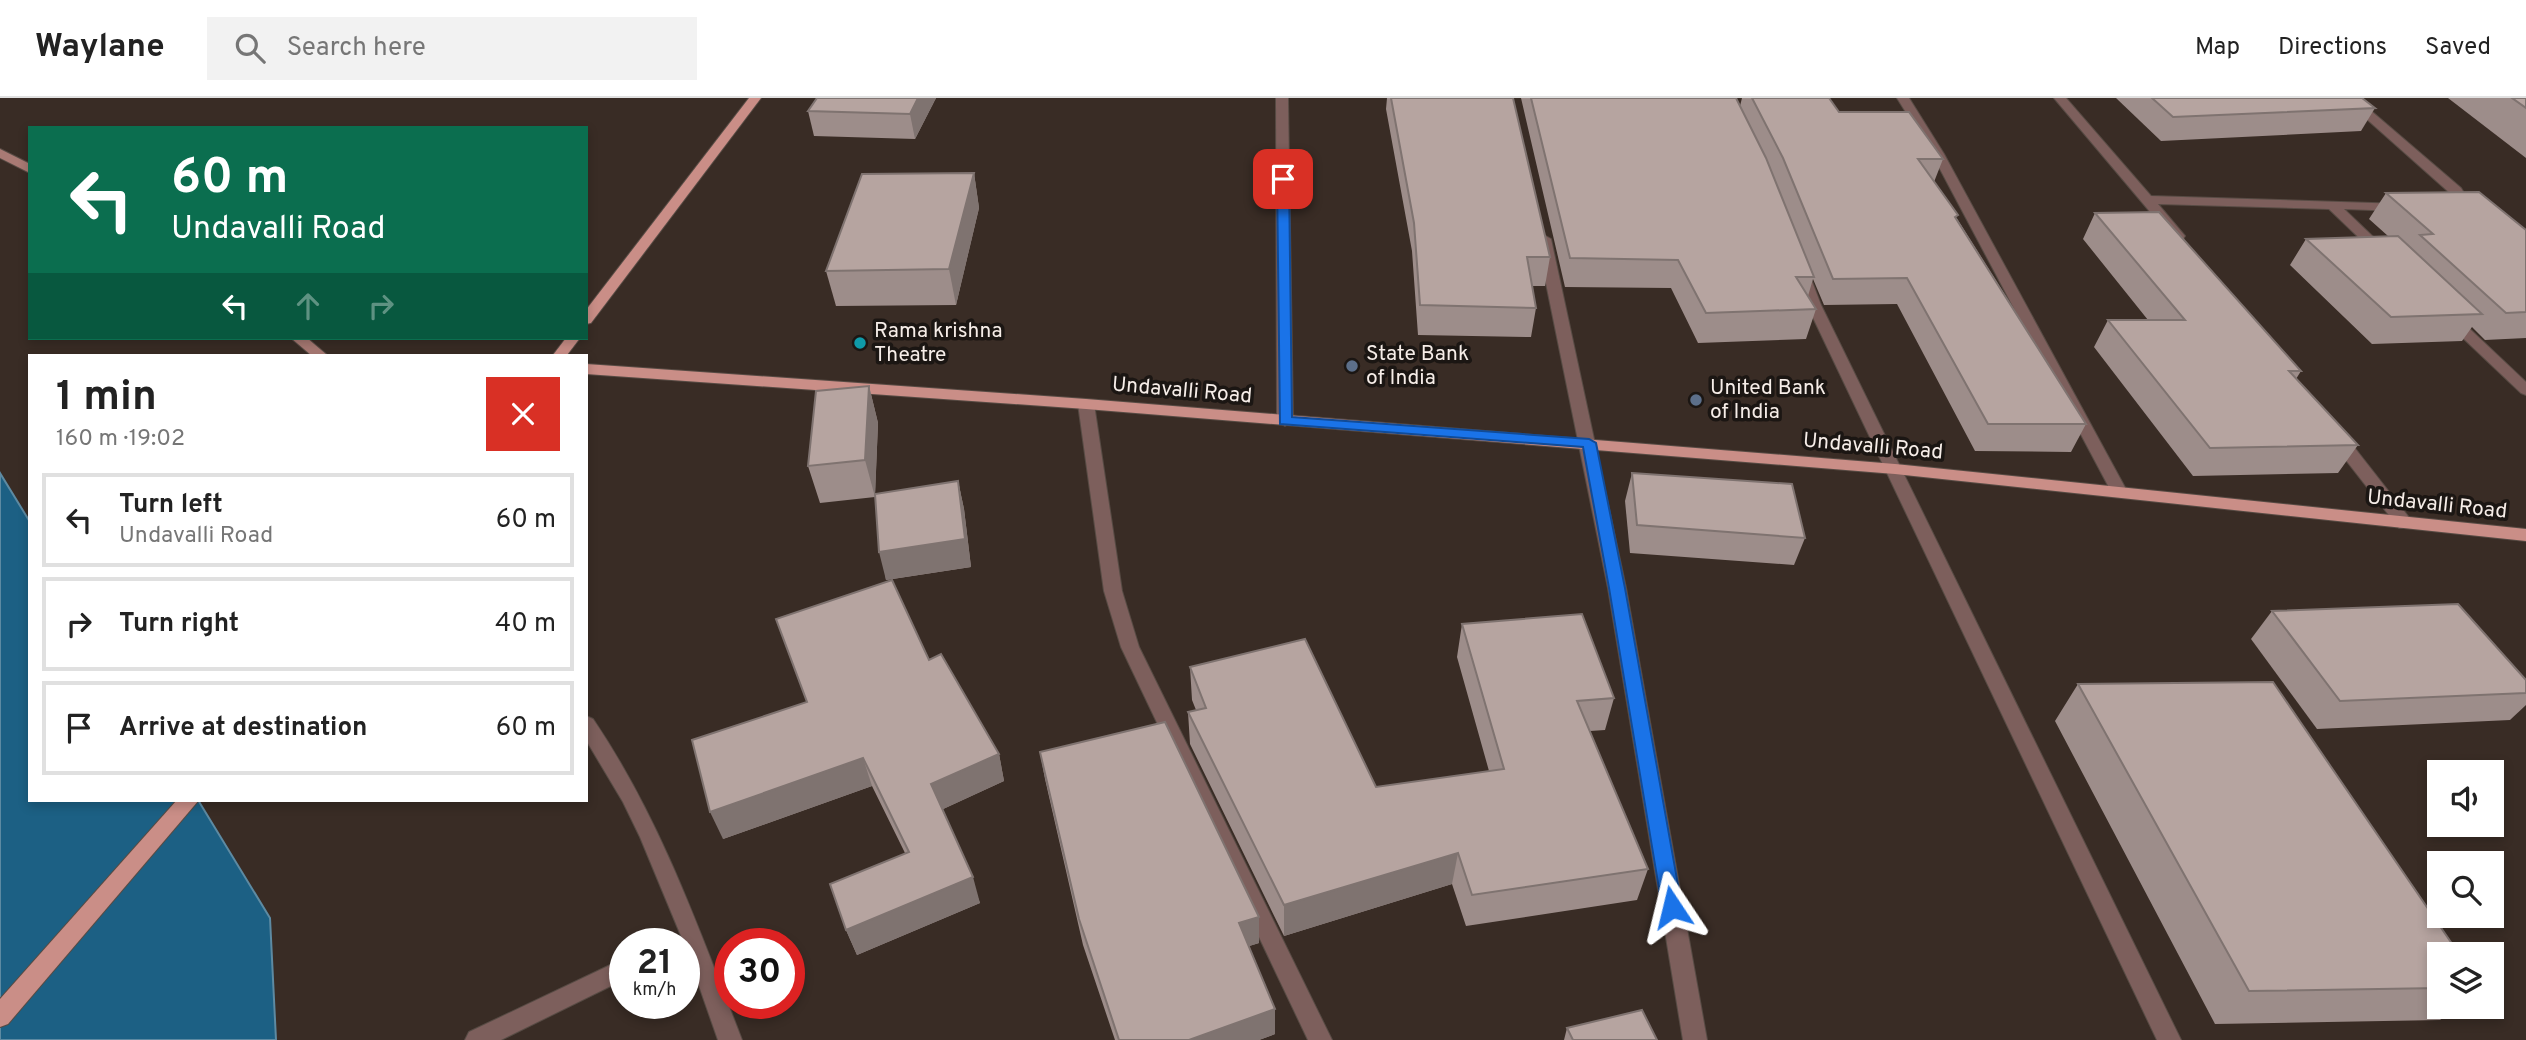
<!DOCTYPE html>
<meta charset="utf-8">
<style>
body{margin:0;font-family:Overpass,sans-serif;background:#f2f2f2;color:#222;height:100vh;display:flex;flex-direction:column;font-size:26px;white-space:nowrap}
*{box-sizing:border-box;margin:0}
p{font-size:23px;color:#767676}
.icon{flex:none;width:38px;height:38px;fill:none;stroke:currentColor;stroke-width:2;stroke-linecap:round;stroke-linejoin:round}
.map{position:relative;flex:1;overflow:hidden}
.panel{position:absolute;left:28px;top:256px;width:560px;height:448px;display:flex;flex-direction:column;background:#fff;border-radius:0px;box-shadow:0 4px 10px #0003}
.panel>*{flex:none}
.guide{position:absolute;left:28px;top:28px;width:560px;height:214px;border-radius:0px;box-shadow:0 4px 10px #0003;background:#0b6e4f;color:#fff;overflow:hidden}
.controls{position:absolute;left:2427px;top:662px;display:grid;gap:14px}
.controls a{display:grid;place-items:center;width:77px;height:77px;border-radius:0px;background:#fff;box-shadow:0 4px 10px #0003;font-size:35px}
.speed{position:absolute;left:609px;top:830px;display:flex;gap:14px;font-size:35px;font-weight:700;text-align:center}
.speed>*{display:grid;place-content:center;width:91px;height:91px;border-radius:50%;background:#fff;box-shadow:0 4px 10px #0003;line-height:1}
.speed small{font-size:18px;font-weight:400}
.speed .limit{border:10px solid #d22;background:#fff;color:#111}
.pin{position:absolute;display:grid;place-items:center;width:60px;height:60px;color:#fff;margin:-30px;border-radius:14px;box-shadow:0 4px 10px #0006}
.me{position:absolute;width:77px;margin:-38px;rotate:350deg;stroke-linejoin:round;filter:drop-shadow(0 0 5px #0008)}
.turn{display:flex;align-items:center;gap:24px;height:147px;padding:0 28px;font-size:32px}
.turn .icon{width:91px;height:91px;stroke-width:2.5}
.turn b{display:block;font-size:49px;line-height:60px}
.lanes{display:flex;align-items:center;height:66px;padding:0 28px;background:#0003;justify-content:center;gap:35px;direction:ltr}
.lanes .off{opacity:.35}
.round{display:grid;place-items:center;flex:none;width:74px;height:74px;border-radius:0px;background:#f2f2f2}
.overview{display:flex;align-items:center;justify-content:space-between;height:119px;padding:0 28px}
h1{font-size:42px;font-weight:700;line-height:52px}
ul{padding:0;list-style:none}
li{display:flex;align-items:center;gap:21px;height:94px;margin:0 14px 10px;padding:0 14px;border:4px solid #e0e0e0;border-radius:0px}
li div{flex:1}
li b{display:block;font-size:26px}
li em{font-style:normal}
header{display:flex;align-items:center;gap:42px;box-sizing:border-box;height:98px;padding:0 35px;background:#fff;border-bottom:2px solid #e0e0e0}
header strong{font-size:33px}
nav{display:flex;gap:38px;margin-inline-start:auto;font-size:24px}
.search{width:490px;height:63px;background:#f2f2f2;display:flex;align-items:center;gap:18px;box-sizing:border-box;padding:0 24px;border-radius:0px;color:#767676;font-size:26px}
.map>svg:first-child{display:block}
.water{fill:#1c6084;stroke:#5d8aa2;stroke-width:2}
.lines{fill:none;stroke-linecap:round;stroke-linejoin:round}
.street-casing{stroke:#574b44;stroke-width:2}
.secondary-casing{stroke:#574b44;stroke-width:2}
.primary-casing{stroke:#574b44;stroke-width:2}
.street{fill:#7d5f5c;fill-rule:evenodd}
.secondary{fill:#a97a74;fill-rule:evenodd}
.primary{fill:#ca8e87;fill-rule:evenodd}
.wall{fill:#9d8d8a}
.shaded-wall{fill:#7f7370}
.building{fill:#b6a4a0;stroke:#7f7370;stroke-width:2}
.route{fill:#1a73e8;stroke:#114b97;stroke-width:2}
.culture-dot{fill:#0f9aa8;stroke:#1b1613;stroke-width:2.5}
.service-dot{fill:#5c6f8a;stroke:#1b1613;stroke-width:2.5}
.labels{text-anchor:middle;dominant-baseline:central;stroke-width:7;stroke-linejoin:round;paint-order:stroke}
.poi-label{font-size:21px;fill:#f6ede8;stroke:#1b1613;text-anchor:start}
.street-label{font-size:21px;fill:#f6ede8;stroke:#1b1613}
</style>
<header>
<strong>Waylane</strong>
<div class="search"><svg class="icon" aria-label="search" viewBox="0 0 24 24"><circle cx="10" cy="10" r="6"/><path d="M15 15l6 6"/></svg>Search here</div>
<nav><a>Map</a><a>Directions</a><a>Saved</a></nav>
</header>
<div class="map">
<svg width="2526" height="942" viewBox="0 0 2526 942">
<rect width="100%" height="100%" fill="#392c25"/>
<path class="water" d="M 0,375 L 30,424 L 30,702 L 198,702 L 270,820 L 276,942 L 0,942 Z"/>
<g class="lines">
<g class="street-casing">
<g id="street">
<path d="M 1276,0 L 1288,0 L 1293,323 L 1285,328 L 1277,323 Z"/>
<path d="M 1897,0 L 1909,0 L 1944,56 L 2128,395 L 2126,399 L 2114,399 L 2112,395 L 1932,56 Z"/>
<path d="M 2054,0 L 2066,0 L 2151,98 L 2404,106 L 2405,109 L 2399,113 L 2344,111 L 2389,154 L 2387,157 L 2377,157 L 2329,111 L 2158,106 L 2185,138 L 2183,141 L 2173,141 Z"/>
<path d="M 2343,0 L 2356,0 L 2461,90 L 2470,105 L 2469,108 L 2449,112 L 2449,106 L 2457,103 L 2451,96 Z"/>
<path d="M 1544,137 L 1551,141 L 1626,490 L 1707,942 L 1683,942 L 1608,490 L 1537,141 Z"/>
<path d="M 1801,169 L 1808,173 L 1821,207 L 2181,942 L 2157,942 L 1807,207 L 1794,173 Z"/>
<path d="M 2450,216 L 2455,217 L 2526,284 L 2526,297 L 2521,295 L 2445,223 L 2443,220 L 2445,217 Z"/>
<path d="M 1086,301 L 1094,306 L 1122,493 L 1139,549 L 1332,942 L 1308,942 L 1121,549 L 1104,493 L 1078,306 Z"/>
<path d="M 2337,334 L 2343,335 L 2411,422 L 2413,426 L 2411,430 L 2399,430 L 2331,343 L 2329,339 Z"/>
<path d="M 586,618 L 593,621 C 660,720 699,831 742,942 L 718,942 L 684,845 L 640,739 L 623,704 L 586,642 Z"/>
<path d="M 625,860 L 625,881 L 501,942 L 465,942 L 469,934 Z"/>
</g>
</g>
<g class="secondary-casing">
<g id="secondary">
<path d="M 0,51 L 30,66 L 30,75 L 0,60 Z"/>
<path d="M 291,240 L 307,240 L 327,257 L 311,257 Z"/>
</g>
</g>
<g class="primary-casing">
<g id="primary">
<path d="M 749,0 L 761,0 L 591,225 L 586,226 L 586,212 Z"/>
<path d="M 566,240 L 580,240 L 567,257 L 553,257 Z"/>
<path d="M 586,266 L 1086,301 L 1895,366 L 2526,431 L 2526,443 L 1895,376 L 1086,311 L 586,276 Z"/>
<path d="M 177,702 L 199,702 L 8,926 L 0,929 L 0,901 Z"/>
</g>
</g>
<use href="#street" class="street"/>
<use href="#secondary" class="secondary"/>
<use href="#primary" class="primary"/>
</g>
<g class="wall">
<path d="M 817,0 L 936,0 L 915,41 L 814,38 L 808,13 Z"/>
<path d="M 1387,0 L 1513,0 L 1550,159 L 1545,188 L 1532,188 L 1536,210 L 1531,239 L 1418,237 L 1412,153 L 1386,11 Z"/>
<path d="M 1521,0 L 1736,0 L 1740,8 L 1742,0 L 1829,0 L 1839,14 L 1943,61 L 1934,84 L 2086,326 L 2071,354 L 1975,353 L 1897,206 L 1824,207 L 1813,181 L 1808,198 L 1816,211 L 1806,241 L 1698,245 L 1671,190 L 1565,189 Z"/>
<path d="M 2116,0 L 2362,0 L 2375,10 L 2361,33 L 2161,43 Z"/>
<path d="M 2448,0 L 2526,0 L 2526,60 Z"/>
<path d="M 974,75 L 979,110 L 956,207 L 836,208 L 826,173 Z"/>
<path d="M 2386,95 L 2526,132 L 2526,240 L 2485,242 L 2472,229 L 2462,243 L 2372,246 L 2290,167 L 2306,141 L 2388,138 L 2369,121 Z"/>
<path d="M 2095,115 L 2301,273 L 2296,281 L 2358,347 L 2338,375 L 2193,378 L 2094,249 L 2108,222 L 2148,222 L 2083,141 Z"/>
<path d="M 869,288 L 878,325 L 875,396 L 958,383 L 964,411 L 971,469 L 886,482 L 875,399 L 820,405 L 808,368 Z"/>
<path d="M 1632,375 L 1805,440 L 1794,467 L 1630,455 L 1625,403 Z"/>
<path d="M 2272,513 L 2526,582 L 2526,607 L 2510,622 L 2317,631 L 2251,541 Z"/>
<path d="M 1462,526 L 1614,600 L 1605,632 L 1590,633 L 1648,771 L 1637,802 L 1466,828 L 1452,786 L 1284,838 L 1190,646 L 1188,614 L 1196,612 L 1192,602 L 1190,569 L 1376,689 L 1489,673 L 1457,559 Z"/>
<path d="M 929,562 L 999,656 L 1004,683 L 943,711 L 980,805 L 857,857 L 846,832 L 905,755 L 872,688 L 723,741 L 807,604 Z"/>
<path d="M 2078,586 L 2440,856 L 2440,908 L 2458,908 L 2440,922 L 2215,926 L 2055,623 Z"/>
<path d="M 1040,654 L 1259,819 L 1259,845 L 1249,848 L 1275,911 L 1275,936 L 1259,942 L 1115,942 L 1083,847 L 1045,681 Z"/>
<path d="M 1567,930 L 1657,942 L 1564,942 Z"/>
</g>
<g class="shaded-wall">
<path d="M 918,0 L 936,0 L 915,41 L 910,16 Z"/>
<path d="M 974,75 L 979,110 L 956,207 L 949,171 Z"/>
<path d="M 869,288 L 878,325 L 875,399 L 865,362 Z"/>
<path d="M 958,383 L 964,411 L 971,469 L 886,482 L 879,454 Z"/>
<path d="M 999,656 L 1004,683 L 939,713 L 931,686 Z"/>
<path d="M 863,660 L 872,688 L 723,741 L 710,714 Z"/>
<path d="M 1458,755 L 1452,786 L 1284,838 L 1284,807 Z"/>
<path d="M 973,779 L 980,805 L 857,857 L 846,832 Z"/>
<path d="M 1259,819 L 1259,845 L 1240,851 L 1239,825 Z"/>
<path d="M 1275,911 L 1275,936 L 1259,942 L 1189,942 Z"/>
</g>
<g class="building">
<path d="M 817,0 L 918,0 L 910,16 L 808,13 Z"/>
<path d="M 1391,0 L 1513,0 L 1550,159 L 1527,159 L 1536,210 L 1420,207 L 1414,125 Z"/>
<path d="M 1531,0 L 1736,0 L 1766,60 L 1814,179 L 1796,179 L 1816,211 L 1706,215 L 1678,162 L 1570,160 Z"/>
<path d="M 1752,0 L 1829,0 L 1839,14 L 1909,14 L 1943,61 L 1918,61 L 1958,117 L 1955,119 L 2086,326 L 1988,326 L 1907,180 L 1833,181 L 1783,60 Z"/>
<path d="M 2152,0 L 2362,0 L 2375,10 L 2173,19 Z"/>
<path d="M 2512,0 L 2526,0 L 2526,10 Z"/>
<path d="M 974,75 L 949,171 L 826,173 L 862,76 Z"/>
<path d="M 2479,94 L 2526,132 L 2526,214 L 2506,215 L 2420,137 L 2433,136 L 2386,95 Z"/>
<path d="M 2159,114 L 2301,273 L 2289,273 L 2358,347 L 2210,350 L 2108,222 L 2185,222 L 2095,115 Z"/>
<path d="M 2398,138 L 2482,216 L 2391,219 L 2306,141 Z"/>
<path d="M 869,288 L 865,362 L 808,368 L 816,293 Z"/>
<path d="M 1632,375 L 1792,386 L 1805,440 L 1637,427 Z"/>
<path d="M 958,383 L 965,441 L 879,454 L 875,396 Z"/>
<path d="M 892,482 L 929,562 L 941,556 L 999,656 L 931,686 L 973,779 L 846,832 L 830,786 L 909,754 L 863,660 L 710,714 L 692,642 L 807,604 L 776,521 Z"/>
<path d="M 2458,506 L 2526,582 L 2526,595 L 2340,603 L 2272,513 Z"/>
<path d="M 1582,516 L 1614,600 L 1577,603 L 1648,771 L 1472,797 L 1458,755 L 1284,807 L 1188,614 L 1206,610 L 1190,569 L 1305,541 L 1376,689 L 1504,671 L 1462,526 Z"/>
<path d="M 2273,584 L 2459,856 L 2440,856 L 2440,890 L 2249,893 L 2078,586 Z"/>
<path d="M 1165,624 L 1259,819 L 1239,825 L 1275,911 L 1189,942 L 1119,942 L 1079,821 L 1040,654 Z"/>
<path d="M 1642,912 L 1657,942 L 1573,942 L 1567,930 Z"/>
</g>
<path class="route" d="M 1283,77 L 1289,81 L 1292,319 L 1589,341 L 1596,345 L 1625,490 L 1682,809 L 1679,815 L 1672,818 L 1665,815 L 1662,809 L 1609,490 L 1583,349 L 1280,326 L 1277,81 Z"/>
<circle class="culture-dot" cx="860" cy="245" r="7"/>
<g class="service-dot">
<circle cx="1352" cy="268" r="7"/>
<circle cx="1696" cy="302" r="7"/>
</g>
<g class="labels">
<g class="poi-label">
<text x="874" y="233">Rama krishna<tspan x="874" dy="24">Theatre</tspan></text>
<text x="1366" y="256">State Bank<tspan x="1366" dy="24">of India</tspan></text>
<text x="1710" y="290">United Bank<tspan x="1710" dy="24">of India</tspan></text>
</g>
<g class="street-label">
<text transform="translate(1182 293) rotate(5)">Undavalli Road</text>
<text transform="translate(1873 349) rotate(5)">Undavalli Road</text>
<text transform="translate(2437 407) rotate(6)">Undavalli Road</text>
</g>
</g>
</svg>
<div class="controls">
<a><svg class="icon" aria-label="sound" viewBox="0 0 24 24"><path d="M4 9h4l5-4v14l-5-4H4zM17 9q2 3 0 6"/></svg></a>
<a><svg class="icon" aria-label="search" viewBox="0 0 24 24"><circle cx="10" cy="10" r="6"/><path d="M15 15l6 6"/></svg></a>
<a><svg class="icon" aria-label="layers" viewBox="0 0 24 24"><path d="M12 4l9 5-9 5-9-5zM3 14l9 5 9-5"/></svg></a>
</div>
<div class="speed"><div>21<small>km/h</small></div><div class="limit">30</div></div>
<div class="pin" style="left:1283px;top:81px;background:#d93025"><svg class="icon" aria-label="arrive" viewBox="0 0 24 24"><path d="M6 21V4h12l-3 4 3 4H6"/></svg></div>
<svg class="me" style="left:1672px;top:809px" viewBox="-20 -20 40 40"><path d="M0-17L14 15 0 8-14 15z" fill="#1a73e8" stroke="#fff" stroke-width="4"/></svg>
<div class="guide">
<div class="turn"><svg class="icon" aria-label="left" viewBox="0 0 24 24"><path d="M17 20v-9H6M10 6l-5 5 5 5"/></svg><div><b>60 m</b>Undavalli Road</div></div>
<div class="lanes"><svg class="icon" aria-label="left" viewBox="0 0 24 24"><path d="M17 20v-9H6M10 6l-5 5 5 5"/></svg><svg class="icon off" aria-label="ahead" viewBox="0 0 24 24"><path d="M12 20V5M6 11l6-6 6 6"/></svg><svg class="icon off" aria-label="right" viewBox="0 0 24 24"><path d="M7 20v-9h11M14 6l5 5-5 5"/></svg></div>
</div>
<section class="panel">
<div class="overview"><div><h1>1 min</h1><p>160 m · 19:02</p></div><a class="round" style="background:#d93025;color:#fff"><svg class="icon" aria-label="close" viewBox="0 0 24 24"><path d="M6 6l12 12M18 6L6 18"/></svg></a></div>
<ul>
<li><svg class="icon" aria-label="left" viewBox="0 0 24 24"><path d="M17 20v-9H6M10 6l-5 5 5 5"/></svg><div><b>Turn left</b><p>Undavalli Road</p></div><em>60 m</em></li>
<li><svg class="icon" aria-label="right" viewBox="0 0 24 24"><path d="M7 20v-9h11M14 6l5 5-5 5"/></svg><div><b>Turn right</b></div><em>40 m</em></li>
<li><svg class="icon" aria-label="arrive" viewBox="0 0 24 24"><path d="M6 21V4h12l-3 4 3 4H6"/></svg><div><b>Arrive at destination</b></div><em>60 m</em></li>
</ul>
</section>
</div>
